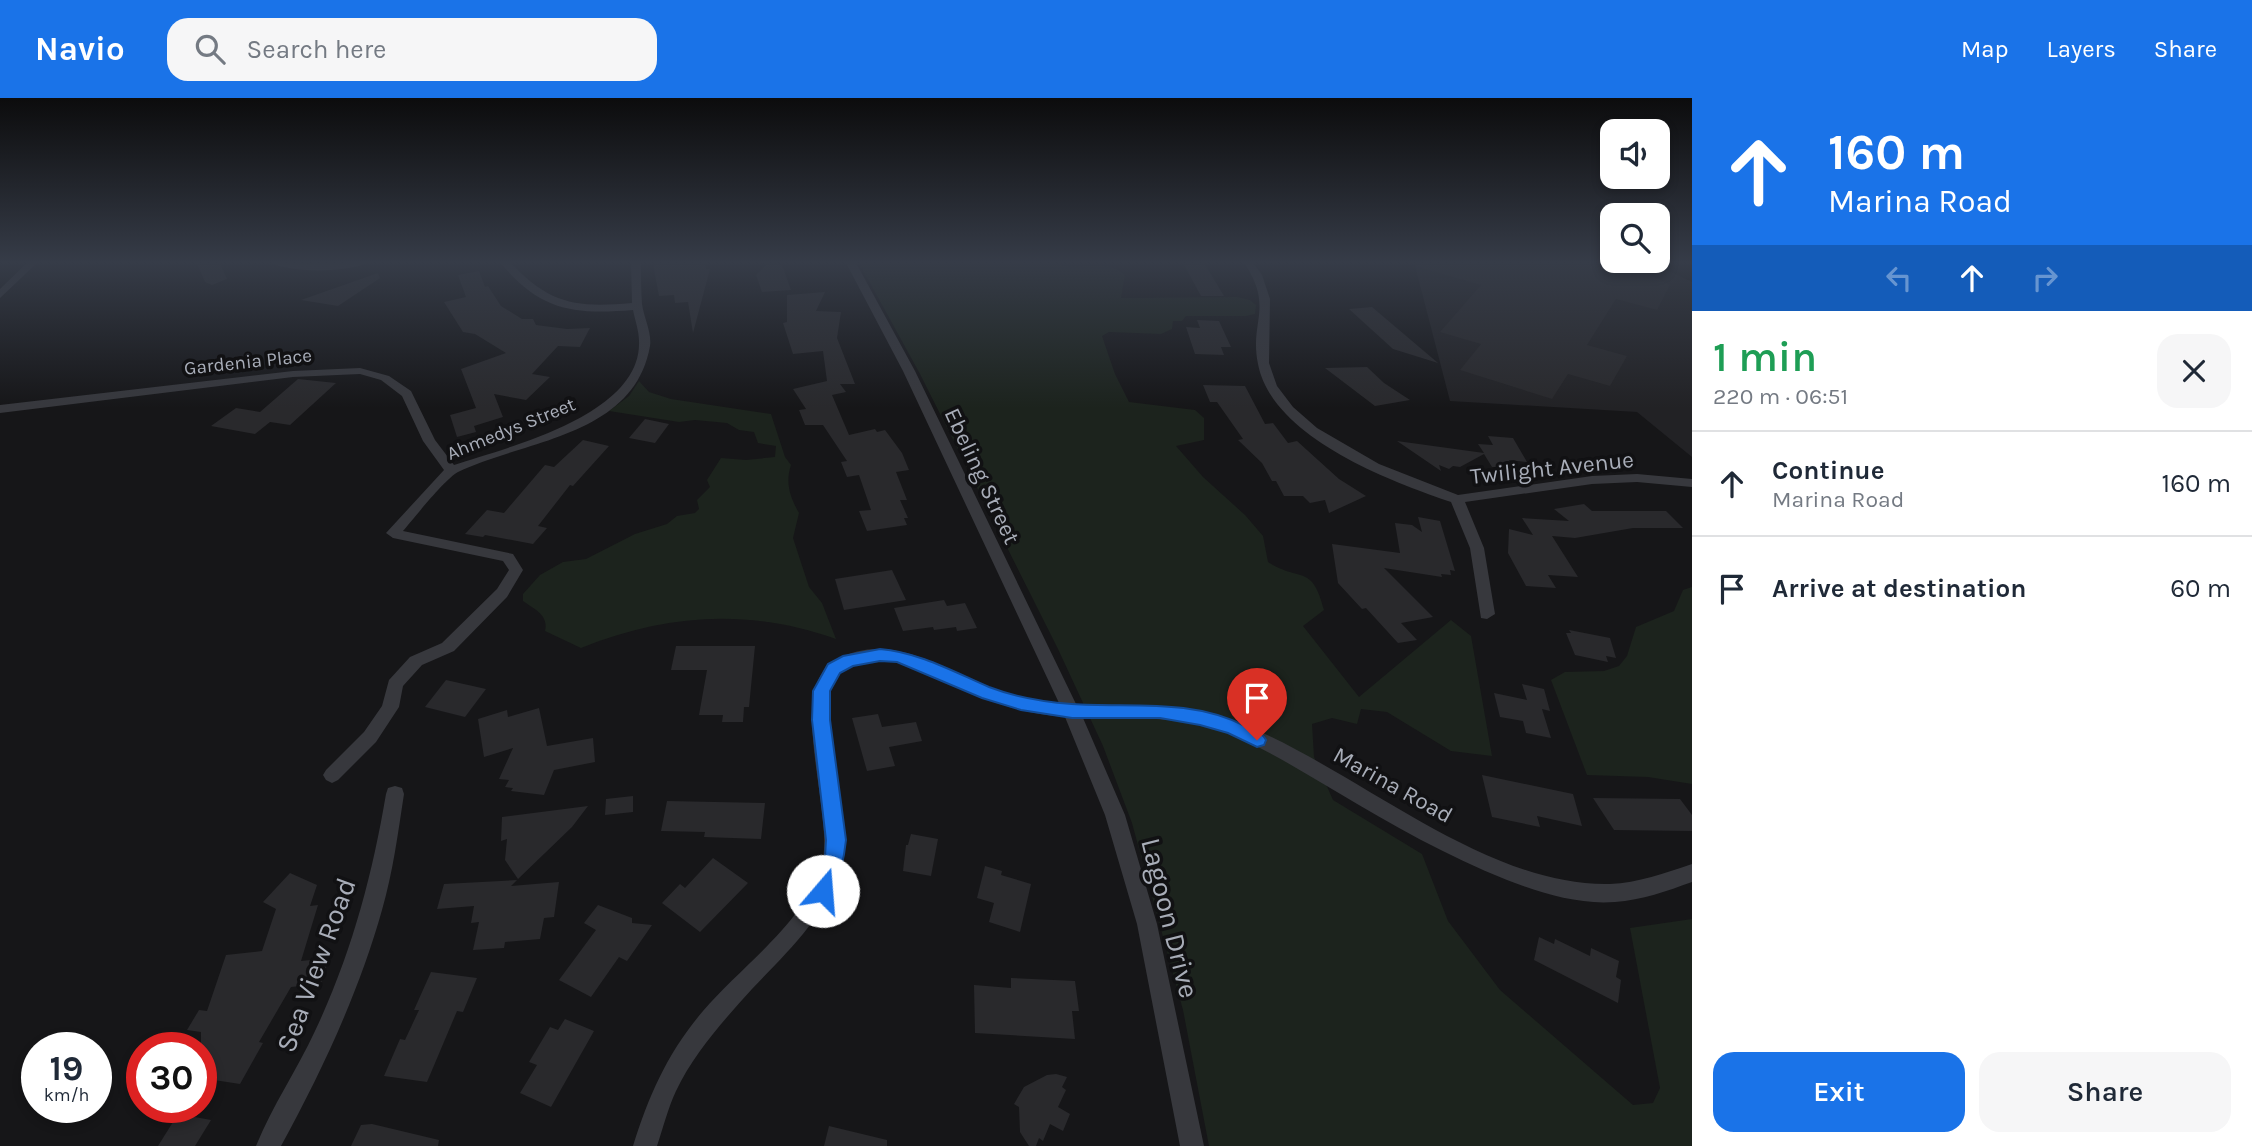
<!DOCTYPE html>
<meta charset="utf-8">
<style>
body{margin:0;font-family:Karla,sans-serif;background:#f6f6f7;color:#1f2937;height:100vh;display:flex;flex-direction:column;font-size:26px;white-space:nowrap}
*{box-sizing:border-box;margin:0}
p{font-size:23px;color:#747a83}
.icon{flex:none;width:38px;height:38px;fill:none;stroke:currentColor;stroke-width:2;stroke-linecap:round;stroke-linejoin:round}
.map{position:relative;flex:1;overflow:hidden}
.details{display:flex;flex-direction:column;background:#fff;width:560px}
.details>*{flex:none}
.guide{background:#1a73e8;color:#fff;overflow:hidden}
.tools{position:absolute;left:1600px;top:21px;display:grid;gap:14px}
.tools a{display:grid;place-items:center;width:70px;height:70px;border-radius:14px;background:#fff;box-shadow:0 4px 10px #0003;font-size:35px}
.speed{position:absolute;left:21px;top:934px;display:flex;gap:14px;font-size:35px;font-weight:700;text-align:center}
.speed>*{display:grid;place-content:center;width:91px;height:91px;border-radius:50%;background:#fff;box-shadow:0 4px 10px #0003;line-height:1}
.speed small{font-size:18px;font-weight:400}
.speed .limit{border:10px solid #d22;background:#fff;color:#111}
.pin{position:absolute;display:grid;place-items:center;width:60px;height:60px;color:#fff;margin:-72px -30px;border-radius:50% 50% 50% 0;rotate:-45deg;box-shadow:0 0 7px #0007}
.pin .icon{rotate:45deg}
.me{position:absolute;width:77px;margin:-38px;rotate:18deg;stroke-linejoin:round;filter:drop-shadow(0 0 5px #0008)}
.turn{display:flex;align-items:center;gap:24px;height:147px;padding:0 21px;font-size:32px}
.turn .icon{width:91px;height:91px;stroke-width:2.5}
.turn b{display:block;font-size:49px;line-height:60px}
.lanes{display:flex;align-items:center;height:66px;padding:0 21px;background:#0003;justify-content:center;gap:35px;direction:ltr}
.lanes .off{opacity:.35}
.round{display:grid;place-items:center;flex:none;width:74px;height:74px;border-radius:21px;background:#f6f6f7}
.headline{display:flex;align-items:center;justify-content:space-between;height:119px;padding:0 21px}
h1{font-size:42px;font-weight:600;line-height:52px;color:#1e9e55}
.primary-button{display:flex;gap:14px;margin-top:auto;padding:14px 21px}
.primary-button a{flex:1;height:80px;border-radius:21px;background:#1a73e8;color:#fff;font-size:28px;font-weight:600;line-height:80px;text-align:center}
.primary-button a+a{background:#f6f6f7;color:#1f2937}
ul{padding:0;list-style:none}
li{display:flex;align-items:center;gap:21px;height:105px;padding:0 21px;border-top:2px solid #e0e1e3}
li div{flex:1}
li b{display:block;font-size:26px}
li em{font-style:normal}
header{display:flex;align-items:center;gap:42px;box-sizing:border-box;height:98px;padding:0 35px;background:#1a73e8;color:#fff}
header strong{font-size:33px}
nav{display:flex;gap:38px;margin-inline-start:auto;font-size:24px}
.search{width:490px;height:63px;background:#f6f6f7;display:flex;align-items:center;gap:18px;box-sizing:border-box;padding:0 24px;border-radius:21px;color:#747a83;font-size:26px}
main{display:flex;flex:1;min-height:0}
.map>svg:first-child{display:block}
.built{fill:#222225}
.green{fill:#1c231d}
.building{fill:#29292c}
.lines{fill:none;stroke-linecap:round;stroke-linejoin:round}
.street{fill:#37383d;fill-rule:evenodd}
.route{fill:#1a73e8;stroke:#114b97;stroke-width:2}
.labels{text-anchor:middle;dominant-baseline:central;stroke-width:7;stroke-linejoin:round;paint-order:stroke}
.far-street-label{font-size:19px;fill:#a8adb8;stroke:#111113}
.street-label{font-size:23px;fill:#a8adb8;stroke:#111113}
.near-street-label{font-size:28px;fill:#a8adb8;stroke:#111113}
</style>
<header>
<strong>Navio</strong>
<div class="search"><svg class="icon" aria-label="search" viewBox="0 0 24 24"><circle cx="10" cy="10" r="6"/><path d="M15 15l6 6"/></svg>Search here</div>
<nav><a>Map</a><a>Layers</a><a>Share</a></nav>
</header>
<main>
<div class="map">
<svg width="1692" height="1048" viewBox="0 0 1692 1048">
<rect width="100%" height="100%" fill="#161618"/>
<path class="built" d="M 1648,163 L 1692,184 L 1692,359 L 1637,314 L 1450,303 L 1414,164 Z"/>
<g class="green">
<path d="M 858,163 L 1050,163 C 1075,177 1103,157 1125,177 L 1121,200 L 1237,199 L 1250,202 L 1256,207 L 1255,216 L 1246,218 L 1186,218 L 1182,223 L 1173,223 L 1172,231 L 1161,236 L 1109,234 L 1102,238 L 1115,276 L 1129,304 L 1195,312 L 1204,320 L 1204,342 L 1176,348 L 1203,379 L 1245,417 L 1263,438 L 1268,464 C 1301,485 1312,465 1324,512 L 1303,528 L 1359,599 L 1451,522 L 1471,538 L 1492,658 L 1451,653 L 1387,614 L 1361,611 L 1357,626 L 1332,620 L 1312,626 L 1314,659 L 1333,702 L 1422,756 L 1448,823 L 1500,892 L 1633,1007 L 1653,1005 L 1660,990 L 1630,830 L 1692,821 L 1692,1048 L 1209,1048 L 1183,912 L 1132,725 L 1103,648 L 1058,551 L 920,276 Z"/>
<path d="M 639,283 L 649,294 L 671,301 L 771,316 L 785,359 L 791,367 C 785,385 790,399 799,415 L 793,440 L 809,489 L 822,505 L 836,541 C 749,510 665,516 581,550 L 545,533 C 549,517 534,511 523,503 L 523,496 L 540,477 L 563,464 L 586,461 L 635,436 L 667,426 L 677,418 L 695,415 L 699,411 L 697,402 L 710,389 L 707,382 L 721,360 L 746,362 L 775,359 L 776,348 L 758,345 L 754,334 L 739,332 L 727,325 L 695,322 L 679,324 L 609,313 L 629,298 Z"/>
<path d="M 1692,489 L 1692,686 L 1648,679 L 1587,677 L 1551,582 L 1565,574 L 1604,573 L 1619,568 L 1627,558 L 1636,529 L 1674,513 L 1683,492 Z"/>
</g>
<g class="building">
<path d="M 196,163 L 219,163 L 227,181 L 212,187 L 205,184 Z"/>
<path d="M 667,163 L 705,163 L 706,171 L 710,171 L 693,235 L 688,204 L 675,205 L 674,197 L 659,198 L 653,166 Z"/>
<path d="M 1182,163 L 1203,163 L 1224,198 L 1201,198 Z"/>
<path d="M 1416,163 L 1623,163 L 1670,187 L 1657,212 L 1616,201 L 1587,247 L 1627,258 L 1610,288 L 1568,276 L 1552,301 L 1460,272 L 1481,246 L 1440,234 L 1481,187 L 1415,168 Z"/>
<path d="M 768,165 L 782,167 L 791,192 L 762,194 L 756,177 Z"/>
<path d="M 479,173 L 485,189 L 488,188 L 501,208 L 522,221 L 533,221 L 536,227 L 567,231 L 590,230 L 580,249 L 558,248 L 532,276 L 550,279 L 526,302 L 494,296 L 503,319 L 474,328 L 476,334 L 457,339 L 450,317 L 476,310 L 461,271 L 506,255 L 475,236 L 463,234 L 444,204 L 466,199 L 458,177 Z"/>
<path d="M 378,175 L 380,180 L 338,208 L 301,202 Z"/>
<path d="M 825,194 L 816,213 L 841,214 L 837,240 L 855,286 L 840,286 L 846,294 L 832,297 L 849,337 L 875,331 L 877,334 L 885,332 L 902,355 L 909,372 L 896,374 L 907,402 L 900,402 L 908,420 L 904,420 L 907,427 L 867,433 L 859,413 L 871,412 L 859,377 L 847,379 L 841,364 L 847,363 L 823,327 L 805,327 L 799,312 L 806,311 L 793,291 L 827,283 L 823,253 L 793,256 L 783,225 L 787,224 L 787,197 Z"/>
<path d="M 1372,209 L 1438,265 L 1393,251 L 1349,211 Z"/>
<path d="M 1197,222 L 1219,223 L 1231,249 L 1221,249 L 1224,257 L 1195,256 L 1186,229 L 1200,230 Z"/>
<path d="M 1367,269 L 1384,285 L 1410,302 L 1375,308 L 1325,270 Z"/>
<path d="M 298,281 L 336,285 L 290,327 L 270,324 L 255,336 L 211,328 L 236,310 L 260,314 Z"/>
<path d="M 1203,287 L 1245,288 L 1265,326 L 1273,325 L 1288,345 L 1297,343 L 1339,381 L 1366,398 L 1329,415 L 1325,402 L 1310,405 L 1303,398 L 1284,398 L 1276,383 L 1272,383 L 1262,365 L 1238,342 L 1243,341 L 1217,304 L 1210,304 Z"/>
<path d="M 645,321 L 669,326 L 655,345 L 629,340 Z"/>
<path d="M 1488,338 L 1513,340 L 1527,364 L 1509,362 L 1511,366 L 1507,365 L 1510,370 L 1492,369 L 1484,356 L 1460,369 L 1453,368 L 1449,371 L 1439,367 L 1441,373 L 1397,343 L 1484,355 L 1478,346 L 1493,347 Z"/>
<path d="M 583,342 L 609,348 L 573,388 L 570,387 L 538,428 L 547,430 L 533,446 L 485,437 L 483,439 L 465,436 L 487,412 L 504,415 L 545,367 L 554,369 Z"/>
<path d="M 1584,406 L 1592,413 L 1666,413 L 1683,430 L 1633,430 L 1575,440 L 1552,438 L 1578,479 L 1548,477 L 1556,490 L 1526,488 L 1508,455 L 1509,431 L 1533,437 L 1522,420 L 1569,423 L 1554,411 Z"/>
<path d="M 1418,419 L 1440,423 L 1455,473 L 1450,472 L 1451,477 L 1441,476 L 1442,479 L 1384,470 L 1433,519 L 1401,525 L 1417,542 L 1398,545 L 1366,510 L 1362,511 L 1338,485 L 1332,446 L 1400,455 L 1395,425 L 1412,427 L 1422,434 Z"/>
<path d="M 892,472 L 906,502 L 844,512 L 835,481 Z"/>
<path d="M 944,502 L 947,508 L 965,505 L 977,530 L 957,533 L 956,529 L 934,532 L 933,529 L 903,533 L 894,510 Z"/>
<path d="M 1569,532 L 1610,540 L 1616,560 L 1606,558 L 1608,564 L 1575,557 L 1566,535 L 1571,535 Z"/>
<path d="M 676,548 L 755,548 L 749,609 L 744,609 L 743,624 L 722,624 L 723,617 L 699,617 L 707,572 L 671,572 Z"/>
<path d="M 446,582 L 486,591 L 465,619 L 425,609 Z"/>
<path d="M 1522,586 L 1544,591 L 1550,613 L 1542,611 L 1551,640 L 1526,635 L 1523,623 L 1500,619 L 1494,595 L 1527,602 Z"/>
<path d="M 539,610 L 547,648 L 593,640 L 595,664 L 554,672 L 544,697 L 511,693 L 513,690 L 505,689 L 509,682 L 499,681 L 513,650 L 484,659 L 478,621 L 507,612 L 508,619 Z"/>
<path d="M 878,616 L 882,629 L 916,624 L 922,643 L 889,649 L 895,668 L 867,673 L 852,620 Z"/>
<path d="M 1482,677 L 1573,696 L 1582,728 L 1537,718 L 1540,729 L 1492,719 Z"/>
<path d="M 633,698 L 633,714 L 605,717 L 606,701 Z"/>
<path d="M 1593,700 L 1680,701 L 1692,717 L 1692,733 L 1614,732 Z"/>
<path d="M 667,703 L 765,705 L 761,741 L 704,739 L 705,734 L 661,733 Z"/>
<path d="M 588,708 L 572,729 L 518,781 L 505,762 L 507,741 L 501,743 L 502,719 Z"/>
<path d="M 911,736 L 938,741 L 931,778 L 903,773 L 906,747 L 908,747 Z"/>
<path d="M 713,760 L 748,785 L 700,834 L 662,805 L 680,786 L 685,790 Z"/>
<path d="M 985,768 L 1002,773 L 1001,777 L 1031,786 L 1020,834 L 989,824 L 994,805 L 977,800 Z"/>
<path d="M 290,775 L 317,787 L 310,808 L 318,807 L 301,863 L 329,860 L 321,886 L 291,889 L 259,944 L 263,945 L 240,986 L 201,980 L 201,934 L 187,932 L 199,912 L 207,913 L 226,857 L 262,853 L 276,811 L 263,804 Z"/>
<path d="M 517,782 L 511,788 L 559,784 L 554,819 L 544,820 L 540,841 L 505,844 L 504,850 L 473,852 L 479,824 L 471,825 L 474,808 L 437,811 L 444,786 Z"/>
<path d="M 598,807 L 632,820 L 632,825 L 652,827 L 627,863 L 619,859 L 591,899 L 559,882 L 596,832 L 584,825 Z"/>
<path d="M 1539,839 L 1554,846 L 1555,841 L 1590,858 L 1591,850 L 1619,863 L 1616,879 L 1621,882 L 1618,905 L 1534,862 Z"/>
<path d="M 431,874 L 477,880 L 463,914 L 457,913 L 427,984 L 384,978 L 400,941 L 405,942 L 419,912 L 414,912 Z"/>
<path d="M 1011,880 L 1075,883 L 1079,913 L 1072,913 L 1075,941 L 975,935 L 974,887 L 1011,890 Z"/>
<path d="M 565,921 L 594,933 L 551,1009 L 520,995 L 537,967 L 529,964 L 550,929 L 558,932 Z"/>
<path d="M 1056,976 L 1067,979 L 1062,989 L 1066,992 L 1058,1009 L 1070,1016 L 1063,1033 L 1050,1026 L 1043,1043 L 1039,1040 L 1036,1048 L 1029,1048 L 1020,1034 L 1019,1009 L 1014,1006 L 1024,989 L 1047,977 Z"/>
<path d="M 178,1016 L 211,1022 L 195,1048 L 158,1048 Z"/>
<path d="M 372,1026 L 439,1042 L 438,1048 L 351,1048 L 361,1027 Z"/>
<path d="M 829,1028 L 887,1042 L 887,1048 L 824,1048 Z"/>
</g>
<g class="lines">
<g class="street">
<path d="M 29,163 L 39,163 L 0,200 L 0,191 Z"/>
<path d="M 267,163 L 307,166 L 372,163 C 350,175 289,176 267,163 Z"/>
<path d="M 499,163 L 509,163 C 549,206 575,210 632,205 L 631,163 L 641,163 C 641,178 641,192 642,206 C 644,220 652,235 650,248 C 634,339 524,342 458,374 C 445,381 415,419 403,433 L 513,456 L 523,472 L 507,499 L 454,553 L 422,567 L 403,588 L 399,609 L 376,644 L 338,682 L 332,685 L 326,682 L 323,677 L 326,672 L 364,634 L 382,608 L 389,582 L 410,559 L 442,545 L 497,491 L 509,472 L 503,463 L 393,440 L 386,435 L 444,372 L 423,343 L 402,298 L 381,282 L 360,276 L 293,279 L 0,315 L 0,307 L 293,273 L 360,270 L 389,278 L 411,293 L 435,342 L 454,367 C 508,349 642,317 639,243 C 639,233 635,222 633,212 C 572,217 539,212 499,163 Z"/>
<path d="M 845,163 L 855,163 L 915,273 L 1076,606 C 1130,608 1182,604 1234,623 C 1351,666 1481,789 1610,786 C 1638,785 1665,775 1692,766 L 1692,784 C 1667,793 1642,802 1615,804 C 1579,807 1540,795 1507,782 C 1447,758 1392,727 1337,694 C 1299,672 1261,647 1219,632 C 1176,617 1128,621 1083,620 L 1125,717 L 1157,826 L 1204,1048 L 1180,1048 L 1137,826 L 1105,717 L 1065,619 C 1037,617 1009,610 983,600 C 942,586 898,548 853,568 C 847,571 840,574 836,580 C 812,616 855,720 841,768 C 825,820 788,853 752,891 C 724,922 694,955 676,993 C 668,1010 663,1030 657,1048 L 633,1048 C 649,997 668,954 703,913 C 741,868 807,823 822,765 C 835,716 784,590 836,562 C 890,532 942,571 992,590 C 1013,598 1036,603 1059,605 L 903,273 Z"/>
<path d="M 1243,163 L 1252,163 L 1262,177 L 1270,201 L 1269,265 L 1277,288 L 1293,309 L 1317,330 L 1379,366 L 1458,397 L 1592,378 L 1637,376 L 1692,381 L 1692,389 L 1637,384 L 1592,386 L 1465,404 L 1484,450 L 1495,516 L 1487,521 L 1481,520 L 1470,450 L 1451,404 C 1389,383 1272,339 1258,266 C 1249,222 1275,210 1243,163 Z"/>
<path d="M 395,688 L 402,690 L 404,696 C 398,735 393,774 382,812 C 359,894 322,973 281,1048 L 256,1048 C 272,1008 297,972 315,933 C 351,857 372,779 386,696 L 388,690 Z"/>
</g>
</g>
<linearGradient id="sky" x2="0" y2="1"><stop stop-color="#0c0c0d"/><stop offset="0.53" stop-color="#363c48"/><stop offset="1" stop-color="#363c48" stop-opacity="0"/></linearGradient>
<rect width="1692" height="310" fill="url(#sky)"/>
<path class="route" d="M 880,551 C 918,554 954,574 989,589 C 1015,599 1045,604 1072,606 C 1130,610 1191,600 1245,628 C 1253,632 1262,634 1266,642 L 1264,647 L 1257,649 L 1228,635 L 1200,627 L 1160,620 L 1072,620 L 1021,612 L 982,600 L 897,564 L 880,563 L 853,568 L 840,575 L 830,593 L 830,622 L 846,742 C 844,762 839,781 831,799 L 823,802 L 816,799 L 813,793 L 825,759 L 826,742 L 812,622 L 813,593 L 828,566 L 843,558 Z"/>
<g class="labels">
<g class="far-street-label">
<text transform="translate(248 264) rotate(-6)">Gardenia Place</text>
<text transform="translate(511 331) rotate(-22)">Ahmedys Street</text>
</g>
<g class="street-label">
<text transform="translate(1552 370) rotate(-6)">Twilight Avenue</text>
<text transform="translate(982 378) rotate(65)">Ebeling Street</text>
<text transform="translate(1393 687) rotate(29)">Marina Road</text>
</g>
<g class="near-street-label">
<text transform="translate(1170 820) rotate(76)">Lagoon Drive</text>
<text transform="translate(316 867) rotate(-70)">Sea View Road</text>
</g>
</g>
</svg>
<div class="tools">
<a><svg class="icon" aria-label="sound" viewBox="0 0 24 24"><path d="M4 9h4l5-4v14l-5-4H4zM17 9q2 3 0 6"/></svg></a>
<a><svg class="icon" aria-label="search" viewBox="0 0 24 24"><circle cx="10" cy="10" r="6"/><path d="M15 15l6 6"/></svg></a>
</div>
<div class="speed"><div>19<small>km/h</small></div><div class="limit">30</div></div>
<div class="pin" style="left:1257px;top:642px;background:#d93025"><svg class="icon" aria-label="arrive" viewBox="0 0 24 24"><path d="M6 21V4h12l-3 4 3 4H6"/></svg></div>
<svg class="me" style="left:823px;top:793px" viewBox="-20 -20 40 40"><circle r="19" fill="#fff"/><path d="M0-13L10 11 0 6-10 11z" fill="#1a73e8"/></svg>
</div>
<section class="details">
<div class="guide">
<div class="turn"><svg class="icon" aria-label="ahead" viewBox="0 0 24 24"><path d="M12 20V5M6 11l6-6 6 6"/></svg><div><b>160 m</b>Marina Road</div></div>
<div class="lanes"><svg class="icon off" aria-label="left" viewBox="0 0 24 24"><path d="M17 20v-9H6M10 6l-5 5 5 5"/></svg><svg class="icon" aria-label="ahead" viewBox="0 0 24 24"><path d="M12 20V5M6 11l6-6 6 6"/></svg><svg class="icon off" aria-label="right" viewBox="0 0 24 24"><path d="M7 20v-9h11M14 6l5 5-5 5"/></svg></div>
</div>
<div class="headline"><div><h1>1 min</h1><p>220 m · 06:51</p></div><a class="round"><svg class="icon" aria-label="close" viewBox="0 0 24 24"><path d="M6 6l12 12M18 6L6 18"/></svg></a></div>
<ul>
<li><svg class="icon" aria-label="ahead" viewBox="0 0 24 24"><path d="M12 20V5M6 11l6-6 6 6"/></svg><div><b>Continue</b><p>Marina Road</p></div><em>160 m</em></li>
<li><svg class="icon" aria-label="arrive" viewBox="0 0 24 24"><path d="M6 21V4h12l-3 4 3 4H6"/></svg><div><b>Arrive at destination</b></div><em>60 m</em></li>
</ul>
<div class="primary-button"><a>Exit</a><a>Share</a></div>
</section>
</main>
